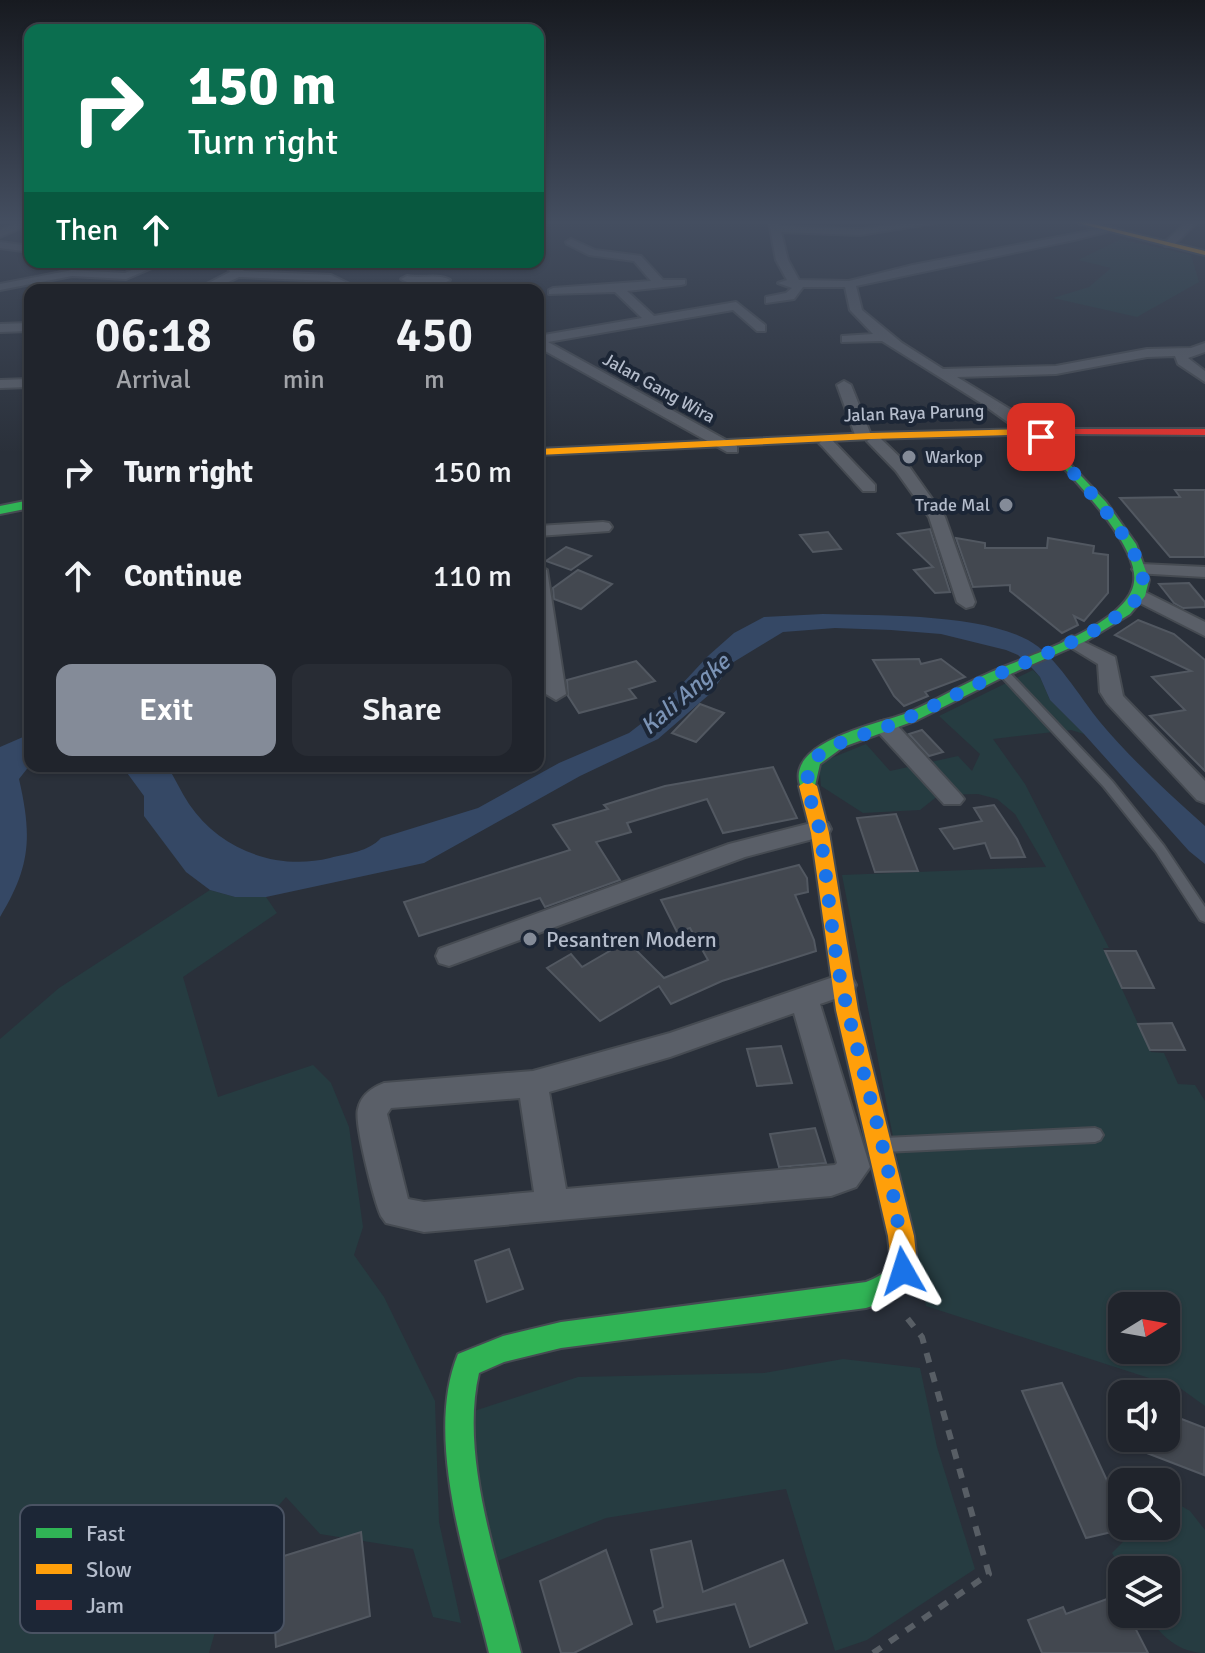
<!DOCTYPE html>
<style>
body{margin:0;font-family:Signika,sans-serif;background:#282c34;color:#f1f3f6;height:100vh;display:flex;flex-direction:column;font-size:30px;white-space:nowrap}
*{box-sizing:border-box;margin:0}
p{font-size:26px;color:#a2a4a9}
.icon{flex:none;width:44px;height:44px;fill:none;stroke:currentColor;stroke-width:2;stroke-linecap:round;stroke-linejoin:round}
.map{position:relative;flex:1;overflow:hidden}
.side{position:absolute;left:24px;top:284px;width:520px;height:488px;display:flex;flex-direction:column;background:#20242c;border-radius:16px;box-shadow:0 2px 6px #0004,0 0 0 2px #3d4148}
.side>*{flex:none}
.top-card{position:absolute;left:24px;top:24px;width:520px;height:244px;border-radius:16px;box-shadow:0 2px 6px #0004,0 0 0 2px #3d4148;background:#0b6e4f;color:#fff;overflow:hidden}
.needle{width:52px;rotate:79deg}
.tools{position:absolute;left:1108px;top:1292px;display:grid;gap:16px}
.tools a{display:grid;place-items:center;width:72px;height:72px;border-radius:16px;background:#20242c;box-shadow:0 2px 6px #0004,0 0 0 2px #3d4148;font-size:40px}
.pin{position:absolute;display:grid;place-items:center;width:68px;height:68px;color:#fff;margin:-34px;border-radius:16px;box-shadow:0 4px 12px #0006}
.me{position:absolute;width:88px;margin:-44px;rotate:354deg;stroke-linejoin:round;filter:drop-shadow(0 0 6px #0008)}
.turn{display:flex;align-items:center;gap:28px;height:168px;padding:0 32px;font-size:36px}
.turn .icon{width:104px;height:104px;stroke-width:2.5}
.turn b{display:block;font-size:56px;line-height:68px}
.then{display:flex;align-items:center;height:76px;padding:0 32px;background:#0003;gap:16px;font-size:30px}
.eta{display:flex;justify-content:space-evenly;align-items:center;height:136px;text-align:center}
.eta b{font-size:48px;font-weight:600;line-height:56px}
.cta{display:flex;gap:16px;margin-top:auto;padding:16px 32px}
.cta a{flex:1;height:92px;border-radius:16px;background:#848b98;color:#fff;font-size:32px;font-weight:600;line-height:92px;text-align:center}
.cta a+a{background:#282c34;color:#f1f3f6}
ul{padding:0;list-style:none}
li{display:flex;align-items:center;gap:24px;height:104px;padding:0 32px}
li div{flex:1}
li b{display:block;font-size:30px}
li em{font-style:normal}
.map>svg:first-child{display:block}
.green{fill:#263c41;fill-rule:evenodd}
.water{fill:#354865}
.building{fill:#434850;stroke:#525861;stroke-width:2}
.lines{fill:none;stroke-linecap:round;stroke-linejoin:round}
.lane-casing{stroke:#464b52;stroke-width:4}
.street-casing{stroke:#464b52;stroke-width:4}
.fast-casing{stroke:#464b52;stroke-width:4}
.slow-casing{stroke:#464b52;stroke-width:4}
.jam-casing{stroke:#464b52;stroke-width:4}
.path{stroke:#585e65;stroke-width:6;stroke-dasharray:10 10;stroke-linecap:butt}
.lane{fill:#5a5f68;fill-rule:evenodd}
.street{fill:#5a5f68;fill-rule:evenodd}
.fast{fill:#30b455;fill-rule:evenodd}
.slow{fill:#ff9f0a;fill-rule:evenodd}
.jam{fill:#e5322d;fill-rule:evenodd}
.route{stroke:#1a73e8;stroke-width:14;stroke-dasharray:0 25.2}
.poi-dot{fill:#848b98;stroke:#1c2636;stroke-width:3}
.labels{text-anchor:middle;dominant-baseline:central;stroke-width:8;stroke-linejoin:round;paint-order:stroke}
.far-street-label{font-size:18px;fill:#b4bccb;stroke:#1c2636}
.far-poi-label{font-size:18px;fill:#b4bccb;stroke:#1c2636;text-anchor:start}
.poi-label{font-size:22px;fill:#b4bccb;stroke:#1c2636;text-anchor:start}
.water-label{font-size:24px;font-style:italic;fill:#7a92b4;stroke:#1c2636}
.key{fill:#1c2636;stroke:#4a5363;stroke-width:2}
.key-label{font-size:22px;fill:#b4bccb}
</style>
<div class="map">
<svg width="1205" height="1653" viewBox="0 0 1205 1653">
<rect width="100%" height="100%" fill="#2a303a"/>
<g class="green">
<path d="M 1121,239 L 1191,255 L 1199,282 L 1137,317 L 1053,298 L 1089,287 L 1111,268 L 1078,260 Z"/>
<path d="M 1033,670 L 1040,677 L 1050,700 L 1084,734 L 1071,730 L 993,739 L 1025,784 L 1109,948 L 1103,948 L 1151,1052 L 1164,1053 L 1178,1084 L 1195,1085 L 1205,1101 L 1205,1406 L 1180,1388 L 926,1306 L 842,875 L 1046,867 L 1015,814 L 997,799 L 978,794 L 939,795 L 920,810 L 863,813 L 821,786 L 819,763 L 866,744 L 890,771 L 958,756 L 972,771 L 980,754 L 939,716 ZM 1122,1306 L 1166,1306 L 1166,1350 L 1122,1350 Z"/>
<path d="M 210,890 L 235,897 L 266,897 L 277,913 L 183,977 L 218,1097 L 313,1065 L 331,1083 L 349,1127 L 363,1227 L 354,1255 L 384,1297 L 435,1401 L 439,1522 L 461,1623 L 433,1617 L 413,1549 L 320,1534 L 286,1497 L 237,1554 L 209,1653 L 0,1653 L 0,1039 L 59,988 Z"/>
<path d="M 843,1359 L 920,1368 L 937,1447 L 975,1569 L 867,1640 L 835,1651 L 786,1489 L 606,1518 L 490,1564 L 471,1412 L 578,1377 L 764,1373 Z"/>
<path d="M 1166,1497 L 1190,1511 L 1205,1530 L 1205,1653 C 1180,1653 1160,1636 1147,1614 L 1166,1614 L 1166,1570 L 1122,1570 L 1112,1553 L 1139,1526 L 1166,1526 Z"/>
</g>
<g class="water">
<path d="M 823,614 C 880,616 977,613 1028,640 C 1056,655 1080,698 1100,722 C 1131,759 1169,794 1205,826 L 1205,864 L 1189,851 L 1084,734 L 1050,700 L 1040,677 L 1033,669 L 1018,655 L 1006,650 L 941,634 L 891,630 L 835,628 L 783,632 L 732,663 L 711,693 L 658,739 L 580,776 L 424,863 L 266,897 L 235,897 L 210,890 L 186,872 L 144,816 L 144,796 L 122,766 L 167,766 C 175,778 181,792 189,804 C 220,850 277,871 330,858 C 349,853 368,852 381,838 L 478,808 L 559,763 L 629,733 L 655,713 L 708,656 L 734,633 L 764,617 Z"/>
<path d="M 30,734 L 30,765 L 19,779 C 32,836 31,866 0,917 L 0,747 Z"/>
</g>
<g class="building">
<path d="M 1175,490 L 1205,490 L 1205,557 L 1170,557 L 1120,498 L 1180,497 Z"/>
<path d="M 930,529 L 950,592 L 935,593 L 914,570 L 933,567 L 898,534 Z"/>
<path d="M 828,532 L 841,549 L 813,552 L 800,535 Z"/>
<path d="M 956,538 L 985,543 L 985,548 L 1047,548 L 1048,538 L 1094,546 L 1093,553 L 1108,555 L 1108,593 L 1084,621 L 1074,616 L 1078,625 L 1062,633 L 1010,591 L 1010,585 L 973,587 Z"/>
<path d="M 566,547 L 591,556 L 571,570 L 546,561 Z"/>
<path d="M 578,570 L 612,584 L 581,609 L 554,599 L 553,588 Z"/>
<path d="M 1189,583 L 1205,602 L 1205,607 L 1183,608 L 1174,603 L 1159,584 Z"/>
<path d="M 1138,620 L 1174,634 L 1205,660 L 1205,771 L 1150,716 L 1185,710 L 1152,677 L 1191,671 L 1115,635 Z"/>
<path d="M 919,659 L 921,664 L 941,659 L 965,677 L 925,692 L 928,696 L 904,706 L 894,696 L 873,660 Z"/>
<path d="M 636,661 L 655,681 L 629,689 L 636,698 L 579,713 L 568,696 L 567,680 Z"/>
<path d="M 700,704 L 724,713 L 696,742 L 672,733 Z"/>
<path d="M 922,730 L 943,752 L 929,756 L 909,734 Z"/>
<path d="M 773,767 L 797,818 L 723,833 L 707,799 L 627,823 L 631,832 L 596,842 L 620,880 L 545,907 L 540,898 L 419,936 L 404,902 L 570,850 L 553,825 L 608,809 L 604,805 L 665,786 Z"/>
<path d="M 994,805 L 1017,839 L 1025,857 L 991,858 L 985,843 L 954,849 L 940,829 L 982,821 L 974,808 Z"/>
<path d="M 896,814 L 918,871 L 875,872 L 857,818 Z"/>
<path d="M 799,865 L 807,878 L 808,892 L 795,895 L 814,940 L 816,951 L 722,981 L 671,1004 L 659,986 L 600,1021 L 547,968 L 571,954 L 582,967 L 627,941 L 664,978 L 708,960 L 690,928 L 677,932 L 661,900 Z"/>
<path d="M 1105,951 L 1136,951 L 1154,988 L 1122,988 Z"/>
<path d="M 1172,1023 L 1185,1050 L 1150,1050 L 1138,1024 Z"/>
<path d="M 781,1046 L 792,1083 L 757,1086 L 747,1049 Z"/>
<path d="M 815,1128 L 826,1163 L 779,1167 L 770,1134 Z"/>
<path d="M 509,1249 L 523,1289 L 487,1302 L 475,1261 Z"/>
<path d="M 1062,1383 L 1122,1513 L 1122,1526 L 1129,1528 L 1086,1538 L 1022,1391 Z"/>
<path d="M 1166,1413 L 1205,1428 L 1204,1475 L 1113,1440 L 1166,1438 Z"/>
<path d="M 361,1532 L 370,1616 L 276,1647 L 271,1560 Z"/>
<path d="M 691,1541 L 703,1592 L 783,1560 L 807,1623 L 750,1647 L 735,1604 L 657,1622 L 654,1611 L 663,1607 L 651,1550 Z"/>
<path d="M 606,1550 L 632,1624 L 574,1653 L 561,1653 L 540,1581 Z"/>
<path d="M 1118,1595 L 1122,1603 L 1122,1614 L 1128,1614 L 1148,1653 L 1042,1653 L 1028,1620 L 1063,1607 L 1066,1614 Z"/>
</g>
<g class="lines">
<g class="lane-casing">
<g id="lane">
<path d="M 1003,669 L 1007,670 L 1112,781 L 1164,846 L 1205,907 L 1205,922 L 1200,920 L 1156,852 L 1104,787 L 999,674 L 998,672 Z"/>
<path d="M 1095,1128 L 1100,1130 L 1103,1135 L 1100,1140 L 1095,1142 L 884,1152 L 878,1150 L 876,1145 L 878,1140 L 884,1138 Z"/>
</g>
</g>
<g class="street-casing">
<g id="street">
<path d="M 19,222 L 30,224 L 0,237 L 0,230 Z"/>
<path d="M 769,222 L 779,222 L 780,226 L 860,229 L 916,222 L 940,222 L 860,235 L 781,232 L 788,260 L 799,280 L 849,281 L 913,265 L 1110,227 L 1110,231 L 1074,240 L 856,286 L 862,310 L 902,343 L 943,369 L 1056,366 L 1147,349 L 1191,348 L 1205,343 L 1205,352 L 1188,358 L 1205,371 L 1205,382 L 1178,364 L 1175,356 L 1147,357 L 1056,374 L 957,377 L 1013,411 L 1035,430 L 1028,434 L 1023,433 L 981,403 L 882,341 L 842,342 L 842,336 L 873,334 L 850,310 L 845,287 L 803,287 L 794,299 L 766,303 L 766,297 L 786,293 L 792,288 L 778,283 L 787,280 L 776,260 Z"/>
<path d="M 1187,222 L 1197,222 L 1173,246 L 1165,246 L 1165,242 Z"/>
<path d="M 571,239 L 595,250 L 641,256 L 663,280 L 685,280 L 685,284 L 681,285 L 627,291 L 654,316 L 736,302 L 765,325 L 765,331 L 757,331 L 733,310 L 548,342 L 737,446 L 737,452 L 727,452 L 538,347 L 538,336 L 642,318 L 615,292 L 549,294 L 549,290 L 553,288 L 651,281 L 634,261 L 589,255 L 567,244 L 566,242 Z"/>
<path d="M 0,242 L 30,246 L 30,252 L 0,248 Z"/>
<path d="M 150,262 L 166,262 L 126,279 L 72,276 L 0,290 L 0,284 L 72,270 L 125,273 Z"/>
<path d="M 213,262 L 235,262 L 244,271 L 331,275 L 362,290 L 347,290 L 329,281 L 239,277 L 211,290 L 195,290 L 230,272 L 227,267 Z"/>
<path d="M 407,276 C 420,279 439,273 450,280 C 437,288 414,287 401,279 Z"/>
<path d="M 30,323 L 30,331 L 0,332 L 0,324 Z"/>
<path d="M 30,379 L 30,387 L 0,388 L 0,380 Z"/>
<path d="M 844,381 L 851,385 L 871,435 L 868,438 L 858,438 L 855,435 L 837,385 Z"/>
<path d="M 875,436 L 880,438 L 908,465 L 945,517 L 975,602 L 973,606 L 966,608 L 957,602 L 929,517 L 896,471 L 867,441 Z"/>
<path d="M 827,438 L 832,440 L 875,485 L 875,491 L 863,491 L 822,446 L 819,443 Z"/>
<path d="M 603,522 L 609,523 L 612,527 L 609,531 L 538,536 L 538,526 Z"/>
<path d="M 1141,564 L 1205,567 L 1205,577 L 1135,573 L 1132,569 Z"/>
<path d="M 538,565 L 547,570 L 566,694 L 556,700 L 546,694 L 538,638 Z"/>
<path d="M 1139,589 L 1205,622 L 1205,636 L 1132,599 L 1130,595 L 1132,591 Z"/>
<path d="M 1072,636 L 1115,657 L 1123,696 L 1205,781 L 1205,803 L 1197,800 L 1107,703 L 1100,692 L 1098,664 L 1062,642 Z"/>
<path d="M 886,720 L 894,722 L 960,794 L 964,799 L 960,804 L 944,804 L 878,732 L 875,727 L 878,722 Z"/>
<path d="M 819,821 L 828,823 L 831,829 L 828,835 L 745,857 L 449,966 L 439,963 L 436,956 L 439,949 L 729,844 Z"/>
<path d="M 842,974 L 852,977 L 856,985 L 852,993 L 820,1004 L 870,1167 L 856,1187 L 831,1196 L 424,1232 L 386,1223 L 381,1216 C 374,1200 354,1123 358,1109 C 361,1095 371,1088 384,1083 L 533,1071 L 670,1033 ZM 794,1013 L 837,1163 L 835,1165 L 566,1189 L 549,1092 L 670,1057 ZM 520,1098 L 534,1192 L 424,1202 L 408,1199 L 387,1114 L 391,1108 Z"/>
</g>
</g>
<g class="fast-casing">
<g id="fast">
<path d="M 1041,434 L 1106,502 L 1136,544 L 1149,580 L 1145,596 L 1130,614 L 1086,641 L 999,679 L 917,720 L 843,747 L 820,764 L 814,790 L 802,790 C 779,742 880,724 907,713 C 935,701 961,685 989,673 C 1024,657 1129,625 1134,582 C 1140,543 1063,468 1037,439 L 1035,437 Z"/>
<path d="M 30,500 L 30,508 L 0,514 L 0,506 Z"/>
<path d="M 900,1263 L 909,1267 L 913,1276 C 904,1298 887,1301 866,1308 L 561,1348 L 504,1362 L 479,1373 C 459,1458 500,1569 521,1653 L 489,1653 C 469,1567 423,1439 458,1354 L 503,1336 L 561,1322 L 866,1282 C 883,1276 886,1269 900,1263 Z"/>
</g>
</g>
<g class="slow-casing">
<g id="slow">
<path d="M 1074,222 L 1085,222 L 1205,251 L 1205,255 Z"/>
<path d="M 1069,428 L 1075,431 L 1073,433 L 871,439 L 538,455 L 538,449 L 871,433 Z"/>
<path d="M 808,780 L 817,786 L 829,833 L 858,1010 L 914,1236 L 917,1264 L 909,1285 L 900,1289 L 891,1285 L 887,1276 L 891,1264 L 888,1236 L 836,1010 L 811,833 L 799,786 Z"/>
</g>
</g>
<g class="jam-casing">
<path id="jam" d="M 1065,429 L 1205,429 L 1205,435 L 1069,434 L 1063,431 Z"/>
</g>
<path class="path" d="M 873,1653 L 989,1574 L 922,1337 L 904,1314"/>
<use href="#lane" class="lane"/>
<use href="#street" class="street"/>
<use href="#fast" class="fast"/>
<use href="#slow" class="slow"/>
<use href="#jam" class="jam"/>
</g>
<linearGradient id="sky" x2="0" y2="1"><stop stop-color="#171a20"/><stop offset="0.49" stop-color="#444e60"/><stop offset="1" stop-color="#444e60" stop-opacity="0"/></linearGradient>
<rect width="1205" height="453" fill="url(#sky)"/>
<g class="lines">
<path class="route" d="M 903,1271 C 897,1175 863,1081 842,987 C 831,936 828,883 820,832 C 816,812 802,786 810,767 C 819,744 863,736 883,728 C 925,712 963,690 1003,672 C 1032,659 1141,619 1143,584 C 1145,545 1067,467 1041,437"/>
</g>
<g class="poi-dot">
<circle cx="909" cy="457" r="8"/>
<circle cx="1006" cy="505" r="8"/>
<circle cx="530" cy="939" r="8"/>
</g>
<g class="labels">
<g class="far-street-label">
<text transform="translate(659 388) rotate(29)">Jalan Gang Wira</text>
<text transform="translate(914 413) rotate(-2)">Jalan Raya Parung</text>
</g>
<g class="far-poi-label">
<text x="925" y="457">Warkop</text>
<text x="990" y="505" text-anchor="end">Trade Mal</text>
</g>
<g class="poi-label">
<text x="546" y="939">Pesantren Modern</text>
</g>
<g class="water-label">
<text transform="translate(685 694) rotate(-41)">Kali Angke</text>
</g>
</g>
<rect x="20" y="1505" width="264" height="128" rx="12" class="key"/>
<rect x="36" y="1528" width="36" height="10" fill="#30b455"/>
<rect x="36" y="1564" width="36" height="10" fill="#ff9f0a"/>
<rect x="36" y="1600" width="36" height="10" fill="#e5322d"/>
<g class="key-label">
<text x="86" y="1541">Fast</text>
<text x="86" y="1577">Slow</text>
<text x="86" y="1613">Jam</text>
</g>
</svg>
<div class="tools">
<a><svg class="needle" viewBox="-14 -14 28 28"><path d="M0-13l5 13h-10z" fill="#e53935"/><path d="M0 13l5-13h-10z" fill="#a2a4a9"/></svg></a>
<a><svg class="icon" aria-label="sound" viewBox="0 0 24 24"><path d="M4 9h4l5-4v14l-5-4H4zM17 9q2 3 0 6"/></svg></a>
<a><svg class="icon" aria-label="search" viewBox="0 0 24 24"><circle cx="10" cy="10" r="6"/><path d="M15 15l6 6"/></svg></a>
<a><svg class="icon" aria-label="layers" viewBox="0 0 24 24"><path d="M12 4l9 5-9 5-9-5zM3 14l9 5 9-5"/></svg></a>
</div>
<div class="pin" style="left:1041px;top:437px;background:#d93025"><svg class="icon" aria-label="arrive" viewBox="0 0 24 24"><path d="M6 21V4h12l-3 4 3 4H6"/></svg></div>
<svg class="me" style="left:903px;top:1271px" viewBox="-20 -20 40 40"><path d="M0-17L14 15 0 8-14 15z" fill="#1a73e8" stroke="#fff" stroke-width="4"/></svg>
<div class="top-card">
<div class="turn"><svg class="icon" aria-label="right" viewBox="0 0 24 24"><path d="M7 20v-9h11M14 6l5 5-5 5"/></svg><div><b>150 m</b>Turn right</div></div>
<div class="then">Then<svg class="icon" aria-label="ahead" viewBox="0 0 24 24"><path d="M12 20V5M6 11l6-6 6 6"/></svg></div>
</div>
<section class="side">
<div class="eta">
<div><b>06:18</b><p>Arrival</p></div>
<div><b>6</b><p>min</p></div>
<div><b>450</b><p>m</p></div>
</div>
<ul>
<li><svg class="icon" aria-label="right" viewBox="0 0 24 24"><path d="M7 20v-9h11M14 6l5 5-5 5"/></svg><div><b>Turn right</b></div><em>150 m</em></li>
<li><svg class="icon" aria-label="ahead" viewBox="0 0 24 24"><path d="M12 20V5M6 11l6-6 6 6"/></svg><div><b>Continue</b></div><em>110 m</em></li>
</ul>
<div class="cta"><a>Exit</a><a>Share</a></div>
</section>
</div>
